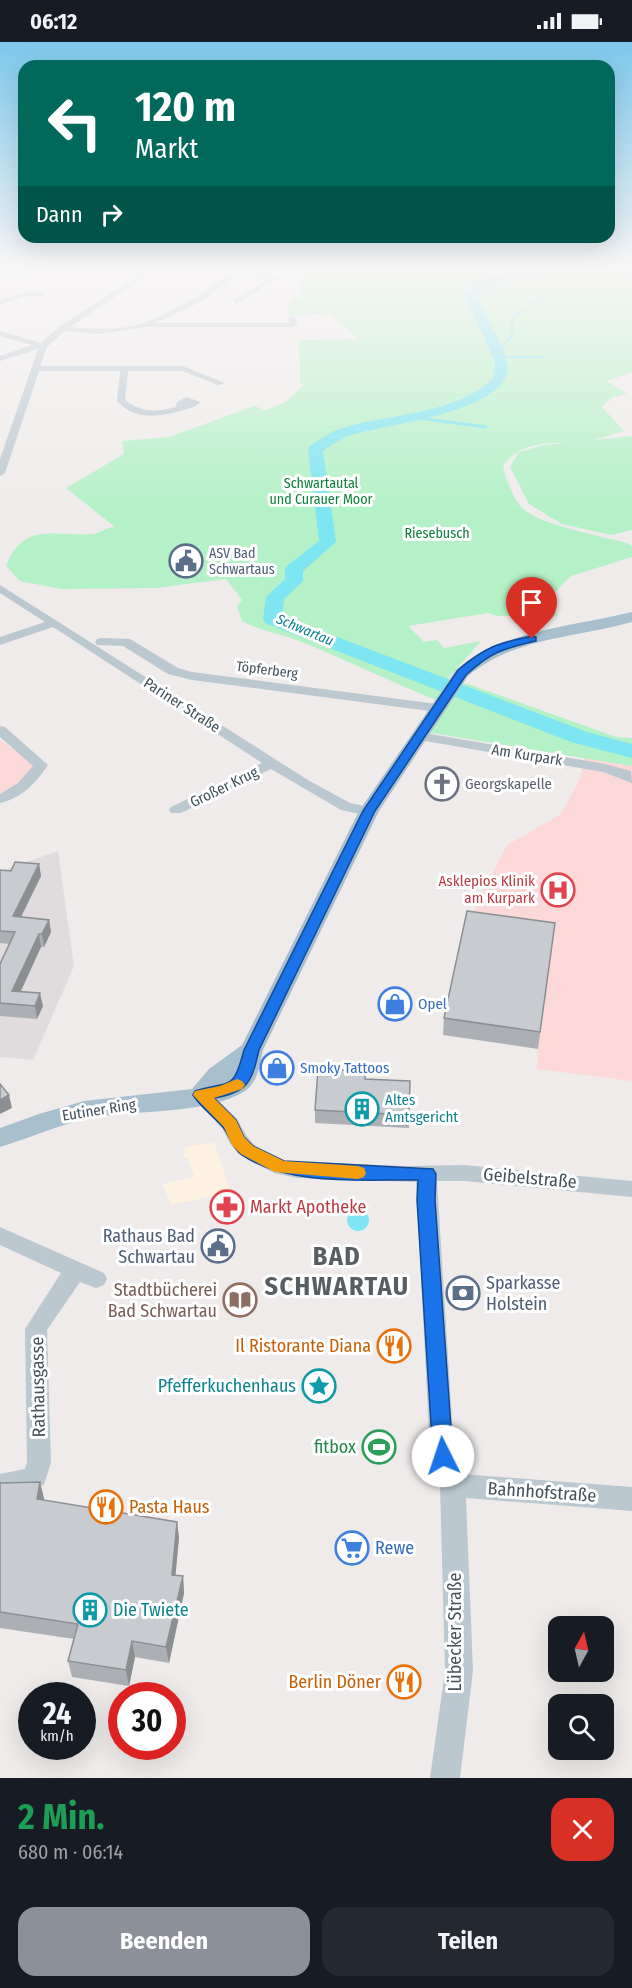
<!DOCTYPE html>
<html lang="de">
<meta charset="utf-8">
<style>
body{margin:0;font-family:"Fira Sans Condensed",sans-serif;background:#242831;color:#f1f3f6;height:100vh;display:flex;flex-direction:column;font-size:22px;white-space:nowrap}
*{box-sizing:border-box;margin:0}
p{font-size:20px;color:#9ea1a6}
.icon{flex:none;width:33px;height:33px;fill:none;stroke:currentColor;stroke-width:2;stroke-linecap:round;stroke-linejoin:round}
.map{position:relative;height:1736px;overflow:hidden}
.panel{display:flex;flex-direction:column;background:#171b24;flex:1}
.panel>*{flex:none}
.top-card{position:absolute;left:18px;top:18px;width:597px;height:183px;border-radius:18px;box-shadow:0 6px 24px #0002;background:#00695c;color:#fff;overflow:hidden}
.needle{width:39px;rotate:8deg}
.fabs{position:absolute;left:548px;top:1574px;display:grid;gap:12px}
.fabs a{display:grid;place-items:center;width:66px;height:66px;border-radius:12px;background:#171b24;box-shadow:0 6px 24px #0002;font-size:30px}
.speed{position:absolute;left:18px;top:1640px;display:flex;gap:12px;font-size:30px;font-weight:700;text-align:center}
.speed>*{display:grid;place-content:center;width:78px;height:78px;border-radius:50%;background:#171b24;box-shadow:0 6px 24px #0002;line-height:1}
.speed small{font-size:15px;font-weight:400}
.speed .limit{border:9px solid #d22;background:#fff;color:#111}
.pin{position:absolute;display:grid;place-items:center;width:51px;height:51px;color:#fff;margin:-62px -26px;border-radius:50% 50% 50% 0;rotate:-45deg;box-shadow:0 0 6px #0007}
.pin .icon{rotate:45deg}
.me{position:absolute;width:66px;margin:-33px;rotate:356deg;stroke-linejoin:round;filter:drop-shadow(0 0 4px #0008)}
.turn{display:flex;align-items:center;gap:21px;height:126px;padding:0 18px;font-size:27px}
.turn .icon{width:78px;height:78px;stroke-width:2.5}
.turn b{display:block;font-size:42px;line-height:51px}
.then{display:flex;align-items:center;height:57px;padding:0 18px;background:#0003;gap:12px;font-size:22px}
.round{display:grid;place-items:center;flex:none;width:63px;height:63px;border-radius:18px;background:#242831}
.overview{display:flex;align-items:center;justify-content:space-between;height:102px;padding:0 18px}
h1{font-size:36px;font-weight:700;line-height:45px;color:#1e9e55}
.button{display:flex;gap:12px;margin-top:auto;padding:12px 18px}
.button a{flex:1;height:69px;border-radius:18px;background:#8c9099;color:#fff;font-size:24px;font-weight:700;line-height:69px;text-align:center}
.button a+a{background:#242831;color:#f1f3f6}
.status{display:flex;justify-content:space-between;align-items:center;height:42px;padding:0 30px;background:#171b24;direction:ltr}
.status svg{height:16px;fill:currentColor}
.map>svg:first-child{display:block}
.commercial{fill:#fdf2e1}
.education{fill:#e0dcdd}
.medical{fill:#fcd8d8}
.green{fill:#b4f1c6}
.water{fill:#7ee5f2}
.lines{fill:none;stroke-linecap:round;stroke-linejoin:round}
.stream-far1{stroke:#7ee5f2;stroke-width:2}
.stream{stroke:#7ee5f2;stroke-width:3}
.river{fill:#7ee5f2;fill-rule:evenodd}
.minor{fill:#bbc8d0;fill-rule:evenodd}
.major{fill:#a8bfcd;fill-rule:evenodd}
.wall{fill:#acafb4}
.shaded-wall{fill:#8c8f92}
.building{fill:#c8ccd1;stroke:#8c8f92;stroke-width:1.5}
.route{fill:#1a73e8;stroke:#114b97;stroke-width:1.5}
.slow{fill:#f59e0b}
.labels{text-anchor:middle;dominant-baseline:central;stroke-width:6;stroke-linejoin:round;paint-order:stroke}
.far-park-label{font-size:14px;fill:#0f7f3d;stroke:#fff}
.far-service-label{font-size:14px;fill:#4e5e75;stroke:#fff;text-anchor:start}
.far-water-label{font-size:14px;font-style:italic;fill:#057f8f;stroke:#fff}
.far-street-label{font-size:14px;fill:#43515a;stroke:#fff}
.street-label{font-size:15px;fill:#43515a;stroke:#fff}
.worship-label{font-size:15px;fill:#5b616d;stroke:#fff;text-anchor:start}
.health-label{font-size:15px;fill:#be3a42;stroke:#fff;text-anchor:end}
.shop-label{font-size:15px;fill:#366cbe;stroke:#fff;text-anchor:start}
.culture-label{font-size:15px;fill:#0d838f;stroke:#fff;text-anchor:start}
.near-street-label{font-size:18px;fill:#43515a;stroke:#fff}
.near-health-label{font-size:18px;fill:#be3a42;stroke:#fff;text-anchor:start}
.near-service-label{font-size:18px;fill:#4e5e75;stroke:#fff;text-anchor:end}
.near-education-label{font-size:18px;fill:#785e54;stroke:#fff;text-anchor:end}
.near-food-label{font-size:18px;fill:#c56008;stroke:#fff;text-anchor:end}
.near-culture-label{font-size:18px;fill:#0d838f;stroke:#fff;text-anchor:end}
.near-leisure-label{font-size:18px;fill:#27864d;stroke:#fff;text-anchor:end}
.near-shop-label{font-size:18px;fill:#366cbe;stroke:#fff;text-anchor:start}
.near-district-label{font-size:26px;font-weight:bold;letter-spacing:1.5px;fill:#585d61;stroke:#fff}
</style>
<div class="status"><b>06:12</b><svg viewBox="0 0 49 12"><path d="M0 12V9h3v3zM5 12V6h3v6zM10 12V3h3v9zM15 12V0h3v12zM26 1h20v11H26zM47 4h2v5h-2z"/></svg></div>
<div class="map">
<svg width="632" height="1736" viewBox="0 0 632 1736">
<rect width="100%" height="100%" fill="#efebeb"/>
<path class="commercial" d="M 214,1100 L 231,1150 L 171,1163 L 163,1142 L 194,1135 L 188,1116 L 184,1116 L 183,1113 L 185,1105 Z"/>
<path class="education" d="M 58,809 L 74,924 L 33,1018 L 0,1015 L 0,829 Z"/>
<g class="medical">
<path d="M 0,698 L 36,724 L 25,737 L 0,751 Z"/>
<path d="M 584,715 L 632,724 L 632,1039 L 537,1027 L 538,1007 L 466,885 L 506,804 L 561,772 L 580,737 Z"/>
</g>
<g class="green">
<path d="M 0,227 L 95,227 L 5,234 L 0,234 Z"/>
<path d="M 296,227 L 632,227 L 632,330 L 607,339 L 627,352 L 613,355 L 602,365 L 624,389 L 594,398 L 632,394 L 632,488 L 611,493 L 562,482 L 529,462 L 510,425 L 519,410 L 544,403 L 568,401 C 541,401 520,401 503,424 C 505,436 514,457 522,466 C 539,483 601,494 627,501 L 632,504 L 632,515 L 571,534 L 548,557 L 558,574 C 547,573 533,570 522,572 C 510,573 501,577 488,571 L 408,584 L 424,600 L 437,598 L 444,606 L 481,599 L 447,638 L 468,642 L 616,695 L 632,696 L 632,724 L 420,689 L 439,659 C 390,640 343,616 294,597 C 276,591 259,588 242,579 L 237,564 L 242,558 L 226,537 L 156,546 L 61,547 L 20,539 L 6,524 C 23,479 56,495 93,492 C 101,491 106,485 115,485 L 66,446 L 122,413 L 124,410 L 122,399 L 169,395 L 254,364 L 265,368 L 284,361 L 304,343 L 300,340 L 299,298 L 358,297 L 329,271 L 293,274 L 287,272 L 291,256 L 298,256 L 302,229 Z"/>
</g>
<circle class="water" cx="358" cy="1178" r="11"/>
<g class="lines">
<g class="stream-far1">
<path d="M 498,310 L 512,294 L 512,274 L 525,269 L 543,252"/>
<path d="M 499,315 L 542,315"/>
</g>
<path class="stream" d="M 411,375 L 486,385"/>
<path class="river" d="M 530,227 L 552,227 L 493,242 L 477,254 C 485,272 504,303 507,321 C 517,368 386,383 355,392 C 343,395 333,402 323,409 L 336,500 L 303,529 L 303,539 L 284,557 L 282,574 L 587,690 L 632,702 L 632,716 L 571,700 L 265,581 L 263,577 L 266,555 L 285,537 L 285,527 L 288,523 L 319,499 L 308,407 L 310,404 C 320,397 330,390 342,386 C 388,372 459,372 493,336 L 495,320 L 465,253 L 485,237 Z"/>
<g class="minor">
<path d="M 148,227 L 156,227 L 70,285 C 92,287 123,289 144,281 C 177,268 207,249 235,227 L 260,229 L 278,236 L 236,262 L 233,258 L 269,236 L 239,231 L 205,258 L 155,281 L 289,281 L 288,276 L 292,274 L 296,276 L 297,283 L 293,285 L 145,285 L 99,292 L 65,289 L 47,305 L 40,324 L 183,324 L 225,341 L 218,343 L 182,329 L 128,329 L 125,358 C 142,371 157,370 176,365 L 177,360 L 187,355 L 200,360 C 196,365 190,366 184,368 C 160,375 135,379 117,359 L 120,329 L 39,329 L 5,431 L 0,434 L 0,417 L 38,307 L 0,319 L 0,314 L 32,303 L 0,294 L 0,289 L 41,301 L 60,284 Z"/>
<path d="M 41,249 L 44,253 L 22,255 L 0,263 L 0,258 L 21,251 Z"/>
<path d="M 0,543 L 308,738 L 350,761 L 374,766 L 377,769 L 369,774 L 341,768 L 271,727 L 181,771 L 171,771 L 169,768 L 171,765 L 262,721 L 53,585 L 0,603 L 0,595 L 45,580 L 0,551 Z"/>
<path d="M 101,596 L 130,597 L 178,626 L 192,630 L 437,662 L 444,666 L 437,670 L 192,638 L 168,632 L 123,604 L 97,603 L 95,600 L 97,597 Z"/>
<path d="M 0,684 L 5,685 L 48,723 C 36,741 22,756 0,761 L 0,752 L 18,741 L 33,724 L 0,695 Z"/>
<path d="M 419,690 L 605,722 L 631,729 L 632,741 L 603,730 L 414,697 L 412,694 Z"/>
<path d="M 201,1046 L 208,1048 L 237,1077 L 246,1093 L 254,1103 L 285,1119 L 404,1124 L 464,1123 L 632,1139 L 632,1155 L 464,1139 L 437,1139 L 454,1410 L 462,1432 L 632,1445 L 632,1469 L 466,1456 L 473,1629 L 460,1736 L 430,1736 L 445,1629 L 440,1443 L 430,1410 L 416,1140 L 297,1136 L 274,1131 L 240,1113 L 231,1103 L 222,1086 L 191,1053 L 194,1048 Z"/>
<path d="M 0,1185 L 104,1231 L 107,1237 L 104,1243 L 96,1246 L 80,1240 L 47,1288 L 51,1420 L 44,1443 L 11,1455 L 0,1456 L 0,1432 L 25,1427 L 27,1420 L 25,1287 L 61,1231 L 0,1203 Z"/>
</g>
<path class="major" d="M 632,570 L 632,580 C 575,596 515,595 468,634 L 379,769 L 263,1008 C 260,1022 258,1040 245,1049 C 209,1072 139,1068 96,1075 C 62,1081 33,1095 0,1105 L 0,1086 L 39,1072 L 84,1059 L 192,1047 L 209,1027 L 242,1003 L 359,769 L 456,628 C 505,587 572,585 632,570 Z"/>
</g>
<g class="wall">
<path d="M 39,822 L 41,834 L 21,875 L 49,878 L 51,890 L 44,905 L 41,905 L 20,950 L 43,964 L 37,977 L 0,974 L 0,922 L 10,902 L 0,901 L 0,828 L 11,829 Z"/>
<path d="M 555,881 L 538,1007 L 443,993 L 444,976 Z"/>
<path d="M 365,1037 L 409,1073 L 409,1086 L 315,1081 L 315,1068 Z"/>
<path d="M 0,1441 L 44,1456 L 44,1458 L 177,1480 L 179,1496 L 175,1533 L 183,1534 L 184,1551 L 169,1621 L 135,1615 L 129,1644 L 72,1635 L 68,1619 L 74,1597 L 0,1586 Z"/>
</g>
<g class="shaded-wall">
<path d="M 39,822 L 41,834 L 15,887 L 13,874 Z"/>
<path d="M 49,878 L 51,890 L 44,905 L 42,892 Z"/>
<path d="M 39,892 L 41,905 L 15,962 L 12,949 Z"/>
<path d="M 40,951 L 43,964 L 37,977 L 35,964 Z"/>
<path d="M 9,1053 L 12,1066 L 0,1072 L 0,1058 Z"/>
<path d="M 40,1440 L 44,1456 L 41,1474 L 37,1457 Z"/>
<path d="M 177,1480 L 179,1496 L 174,1549 L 172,1533 Z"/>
<path d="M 183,1534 L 184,1551 L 169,1621 L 166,1605 Z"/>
<path d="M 132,1599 L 135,1615 L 129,1644 L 126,1628 Z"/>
</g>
<g class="building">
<path d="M 15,820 L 39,822 L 13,874 L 49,878 L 42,892 L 39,892 L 12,949 L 40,951 L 35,964 L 0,961 L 0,922 L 15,890 L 0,889 L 0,828 L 11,829 Z"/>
<path d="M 467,869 L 555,881 L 540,990 L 444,976 Z"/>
<path d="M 318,1027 L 365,1029 L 365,1037 L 410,1039 L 409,1073 L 315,1068 Z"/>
<path d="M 0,1042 L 9,1053 L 0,1058 Z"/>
<path d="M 40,1440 L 37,1457 L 177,1480 L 172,1533 L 183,1534 L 166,1605 L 132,1599 L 126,1628 L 68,1619 L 78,1582 L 0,1570 L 0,1441 Z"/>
</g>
<linearGradient id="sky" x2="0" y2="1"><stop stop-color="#7dc8ec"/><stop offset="0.48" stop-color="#f8f6f6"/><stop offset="1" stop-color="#f8f6f6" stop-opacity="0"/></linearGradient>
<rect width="632" height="470" fill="url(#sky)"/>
<path class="route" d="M 532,594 L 536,595 L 536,599 C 503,607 492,609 466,633 L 375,769 L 259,1008 C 252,1039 248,1051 214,1056 L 236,1078 L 244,1095 L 253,1104 L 284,1119 L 433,1127 L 436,1132 L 435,1158 L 453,1414 L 450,1421 L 443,1424 L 436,1421 L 433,1414 L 417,1158 L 418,1138 C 364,1137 289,1145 242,1113 C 231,1105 230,1092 221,1083 C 212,1073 200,1064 193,1053 L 195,1049 C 231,1038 233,1050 244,1008 L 363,769 L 458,628 C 485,605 498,601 532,594 Z"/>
<path class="slow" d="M 237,1037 L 242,1039 L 245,1043 L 242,1047 L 214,1056 L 236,1078 L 244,1095 L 253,1104 L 284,1119 L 358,1124 L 364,1126 L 366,1131 L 364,1135 L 358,1137 L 275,1130 L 241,1112 L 232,1103 L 224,1085 L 193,1053 L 195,1049 L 220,1044 Z"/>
<defs>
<g id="civic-ring" transform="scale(1.725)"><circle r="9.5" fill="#fff" stroke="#5c6f8a" stroke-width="1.5"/><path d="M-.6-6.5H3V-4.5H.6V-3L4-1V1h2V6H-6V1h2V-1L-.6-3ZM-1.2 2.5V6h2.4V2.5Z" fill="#5c6f8a"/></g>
<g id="church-ring" transform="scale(1.725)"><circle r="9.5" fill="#fff" stroke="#6b7280" stroke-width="1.5"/><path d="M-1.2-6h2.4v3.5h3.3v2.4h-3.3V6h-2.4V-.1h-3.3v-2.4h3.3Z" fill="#6b7280"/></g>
<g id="hospital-ring" transform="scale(1.725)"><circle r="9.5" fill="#fff" stroke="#e0444e" stroke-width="1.5"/><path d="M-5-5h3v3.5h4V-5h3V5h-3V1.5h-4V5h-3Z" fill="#e0444e"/></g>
<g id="shop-ring" transform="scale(1.725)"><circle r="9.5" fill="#fff" stroke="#3f7fe0" stroke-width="1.5"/><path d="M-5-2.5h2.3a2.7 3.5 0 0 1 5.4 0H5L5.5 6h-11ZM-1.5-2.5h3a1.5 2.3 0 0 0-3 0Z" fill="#3f7fe0"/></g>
<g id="building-ring" transform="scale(1.725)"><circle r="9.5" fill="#fff" stroke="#0f9aa8" stroke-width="1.5"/><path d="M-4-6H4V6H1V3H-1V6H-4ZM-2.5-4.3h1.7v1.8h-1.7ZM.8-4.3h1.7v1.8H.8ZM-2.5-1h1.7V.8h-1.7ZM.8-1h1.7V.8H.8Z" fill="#0f9aa8"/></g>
<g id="pharmacy-ring" transform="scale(1.725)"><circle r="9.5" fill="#fff" stroke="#e0444e" stroke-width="1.5"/><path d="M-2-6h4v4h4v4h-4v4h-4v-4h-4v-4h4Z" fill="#e0444e"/></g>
<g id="bank-ring" transform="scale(1.725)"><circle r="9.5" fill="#fff" stroke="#5c6f8a" stroke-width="1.5"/><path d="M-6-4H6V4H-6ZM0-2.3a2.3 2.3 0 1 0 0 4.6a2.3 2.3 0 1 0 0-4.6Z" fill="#5c6f8a"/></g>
<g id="library-ring" transform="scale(1.725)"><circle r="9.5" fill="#fff" stroke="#8d6e63" stroke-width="1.5"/><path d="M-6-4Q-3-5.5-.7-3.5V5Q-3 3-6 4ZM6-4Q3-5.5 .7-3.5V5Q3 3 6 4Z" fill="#8d6e63"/></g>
<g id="restaurant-ring" transform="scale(1.725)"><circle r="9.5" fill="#fff" stroke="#e8710a" stroke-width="1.5"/><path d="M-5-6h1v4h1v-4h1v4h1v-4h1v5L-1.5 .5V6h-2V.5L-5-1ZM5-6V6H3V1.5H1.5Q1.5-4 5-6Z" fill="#e8710a"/></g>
<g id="sight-ring" transform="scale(1.725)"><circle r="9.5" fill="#fff" stroke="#0f9aa8" stroke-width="1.5"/><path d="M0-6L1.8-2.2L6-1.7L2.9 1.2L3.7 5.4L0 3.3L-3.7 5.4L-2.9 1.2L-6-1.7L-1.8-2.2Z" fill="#0f9aa8"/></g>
<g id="stadium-ring" transform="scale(1.725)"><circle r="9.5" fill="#fff" stroke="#2e9e5b" stroke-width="1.5"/><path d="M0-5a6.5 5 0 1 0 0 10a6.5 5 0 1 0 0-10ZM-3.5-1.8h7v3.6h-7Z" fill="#2e9e5b"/></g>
<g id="supermarket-ring" transform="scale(1.725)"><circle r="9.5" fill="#fff" stroke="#3f7fe0" stroke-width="1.5"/><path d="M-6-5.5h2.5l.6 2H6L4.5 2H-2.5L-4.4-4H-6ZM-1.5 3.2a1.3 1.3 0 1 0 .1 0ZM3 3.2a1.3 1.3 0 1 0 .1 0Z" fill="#3f7fe0"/></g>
</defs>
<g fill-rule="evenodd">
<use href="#civic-ring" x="186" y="519"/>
<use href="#church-ring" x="442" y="742"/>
<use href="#hospital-ring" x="558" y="848"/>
<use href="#shop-ring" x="395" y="962"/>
<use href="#shop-ring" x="277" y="1026"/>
<use href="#building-ring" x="362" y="1067"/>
<use href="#pharmacy-ring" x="227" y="1165"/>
<use href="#civic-ring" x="218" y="1204"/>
<use href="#bank-ring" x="463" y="1251"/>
<use href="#library-ring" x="240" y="1258"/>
<use href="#restaurant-ring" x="394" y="1304"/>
<use href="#sight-ring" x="319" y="1344"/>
<use href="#stadium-ring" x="379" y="1405"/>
<use href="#restaurant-ring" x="106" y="1465"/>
<use href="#supermarket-ring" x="352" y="1506"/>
<use href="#building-ring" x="90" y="1568"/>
<use href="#restaurant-ring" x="404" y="1640"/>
</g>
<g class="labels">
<g class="far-park-label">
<text x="321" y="441">Schwartautal<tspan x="321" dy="16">und Curauer Moor</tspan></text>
<text x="437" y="491">Riesebusch</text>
</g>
<g class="far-service-label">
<text x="209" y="511">ASV Bad<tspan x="209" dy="16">Schwartaus</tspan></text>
</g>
<g class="far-water-label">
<text transform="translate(305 588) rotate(23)">Schwartau</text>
</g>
<g class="far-street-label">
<text transform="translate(267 628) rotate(7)">Töpferberg</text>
</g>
<g class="street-label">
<text transform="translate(182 663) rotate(33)">Pariner Straße</text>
<text transform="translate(527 713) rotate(9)">Am Kurpark</text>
<text transform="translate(224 745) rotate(-26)">Großer Krug</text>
<text transform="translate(99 1068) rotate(-9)">Eutiner Ring</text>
</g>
<g class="worship-label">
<text x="465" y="742">Georgskapelle</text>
</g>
<g class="health-label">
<text x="535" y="839">Asklepios Klinik<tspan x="535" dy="17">am Kurpark</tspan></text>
</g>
<g class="shop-label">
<text x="418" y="962">Opel</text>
<text x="300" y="1026">Smoky Tattoos</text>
</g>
<g class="culture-label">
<text x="385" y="1058">Altes<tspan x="385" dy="17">Amtsgericht</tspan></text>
</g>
<g class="near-street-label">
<text transform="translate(530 1136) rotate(5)">Geibelstraße</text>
<text transform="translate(38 1345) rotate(-91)">Rathausgasse</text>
<text transform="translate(542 1450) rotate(4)">Bahnhofstraße</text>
<text transform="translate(455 1590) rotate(-90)">Lübecker Straße</text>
</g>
<g class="near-health-label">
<text x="250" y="1165">Markt Apotheke</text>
</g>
<g class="near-service-label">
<text x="195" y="1194">Rathaus Bad<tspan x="195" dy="21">Schwartau</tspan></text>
<text x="486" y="1241" text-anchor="start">Sparkasse<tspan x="486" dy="21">Holstein</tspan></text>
</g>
<g class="near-education-label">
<text x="217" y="1248">Stadtbücherei<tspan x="217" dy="21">Bad Schwartau</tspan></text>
</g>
<g class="near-food-label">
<text x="371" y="1304">Il Ristorante Diana</text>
<text x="129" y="1465" text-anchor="start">Pasta Haus</text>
<text x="381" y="1640">Berlin Döner</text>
</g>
<g class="near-culture-label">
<text x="296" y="1344">Pfefferkuchenhaus</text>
<text x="113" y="1568" text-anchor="start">Die Twiete</text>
</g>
<g class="near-leisure-label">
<text x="356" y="1405">fitbox</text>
</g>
<g class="near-shop-label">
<text x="375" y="1506">Rewe</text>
</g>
<g class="near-district-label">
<text x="337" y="1214">BAD<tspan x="337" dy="30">SCHWARTAU</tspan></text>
</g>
</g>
</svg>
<div class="fabs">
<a><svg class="needle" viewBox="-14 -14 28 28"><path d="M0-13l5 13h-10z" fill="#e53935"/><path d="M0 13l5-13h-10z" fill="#9ea1a6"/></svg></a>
<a><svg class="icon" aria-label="search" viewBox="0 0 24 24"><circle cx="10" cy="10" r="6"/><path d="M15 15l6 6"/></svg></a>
</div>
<div class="speed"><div>24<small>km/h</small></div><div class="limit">30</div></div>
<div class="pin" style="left:532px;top:597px;background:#d93025"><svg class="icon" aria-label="arrive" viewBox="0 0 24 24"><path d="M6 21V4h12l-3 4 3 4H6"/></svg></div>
<svg class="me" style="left:443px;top:1414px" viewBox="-20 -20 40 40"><circle r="19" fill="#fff"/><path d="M0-13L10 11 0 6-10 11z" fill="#1a73e8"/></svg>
<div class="top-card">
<div class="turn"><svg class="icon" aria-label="left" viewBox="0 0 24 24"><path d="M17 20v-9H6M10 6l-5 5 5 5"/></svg><div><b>120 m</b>Markt</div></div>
<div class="then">Dann<svg class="icon" aria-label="right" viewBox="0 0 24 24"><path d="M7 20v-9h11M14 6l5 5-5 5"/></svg></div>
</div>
</div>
<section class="panel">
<div class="overview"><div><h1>2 Min.</h1><p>680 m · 06:14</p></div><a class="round" style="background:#d93025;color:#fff"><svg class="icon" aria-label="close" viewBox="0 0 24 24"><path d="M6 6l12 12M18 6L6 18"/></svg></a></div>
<div class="button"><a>Beenden</a><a>Teilen</a></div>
</section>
